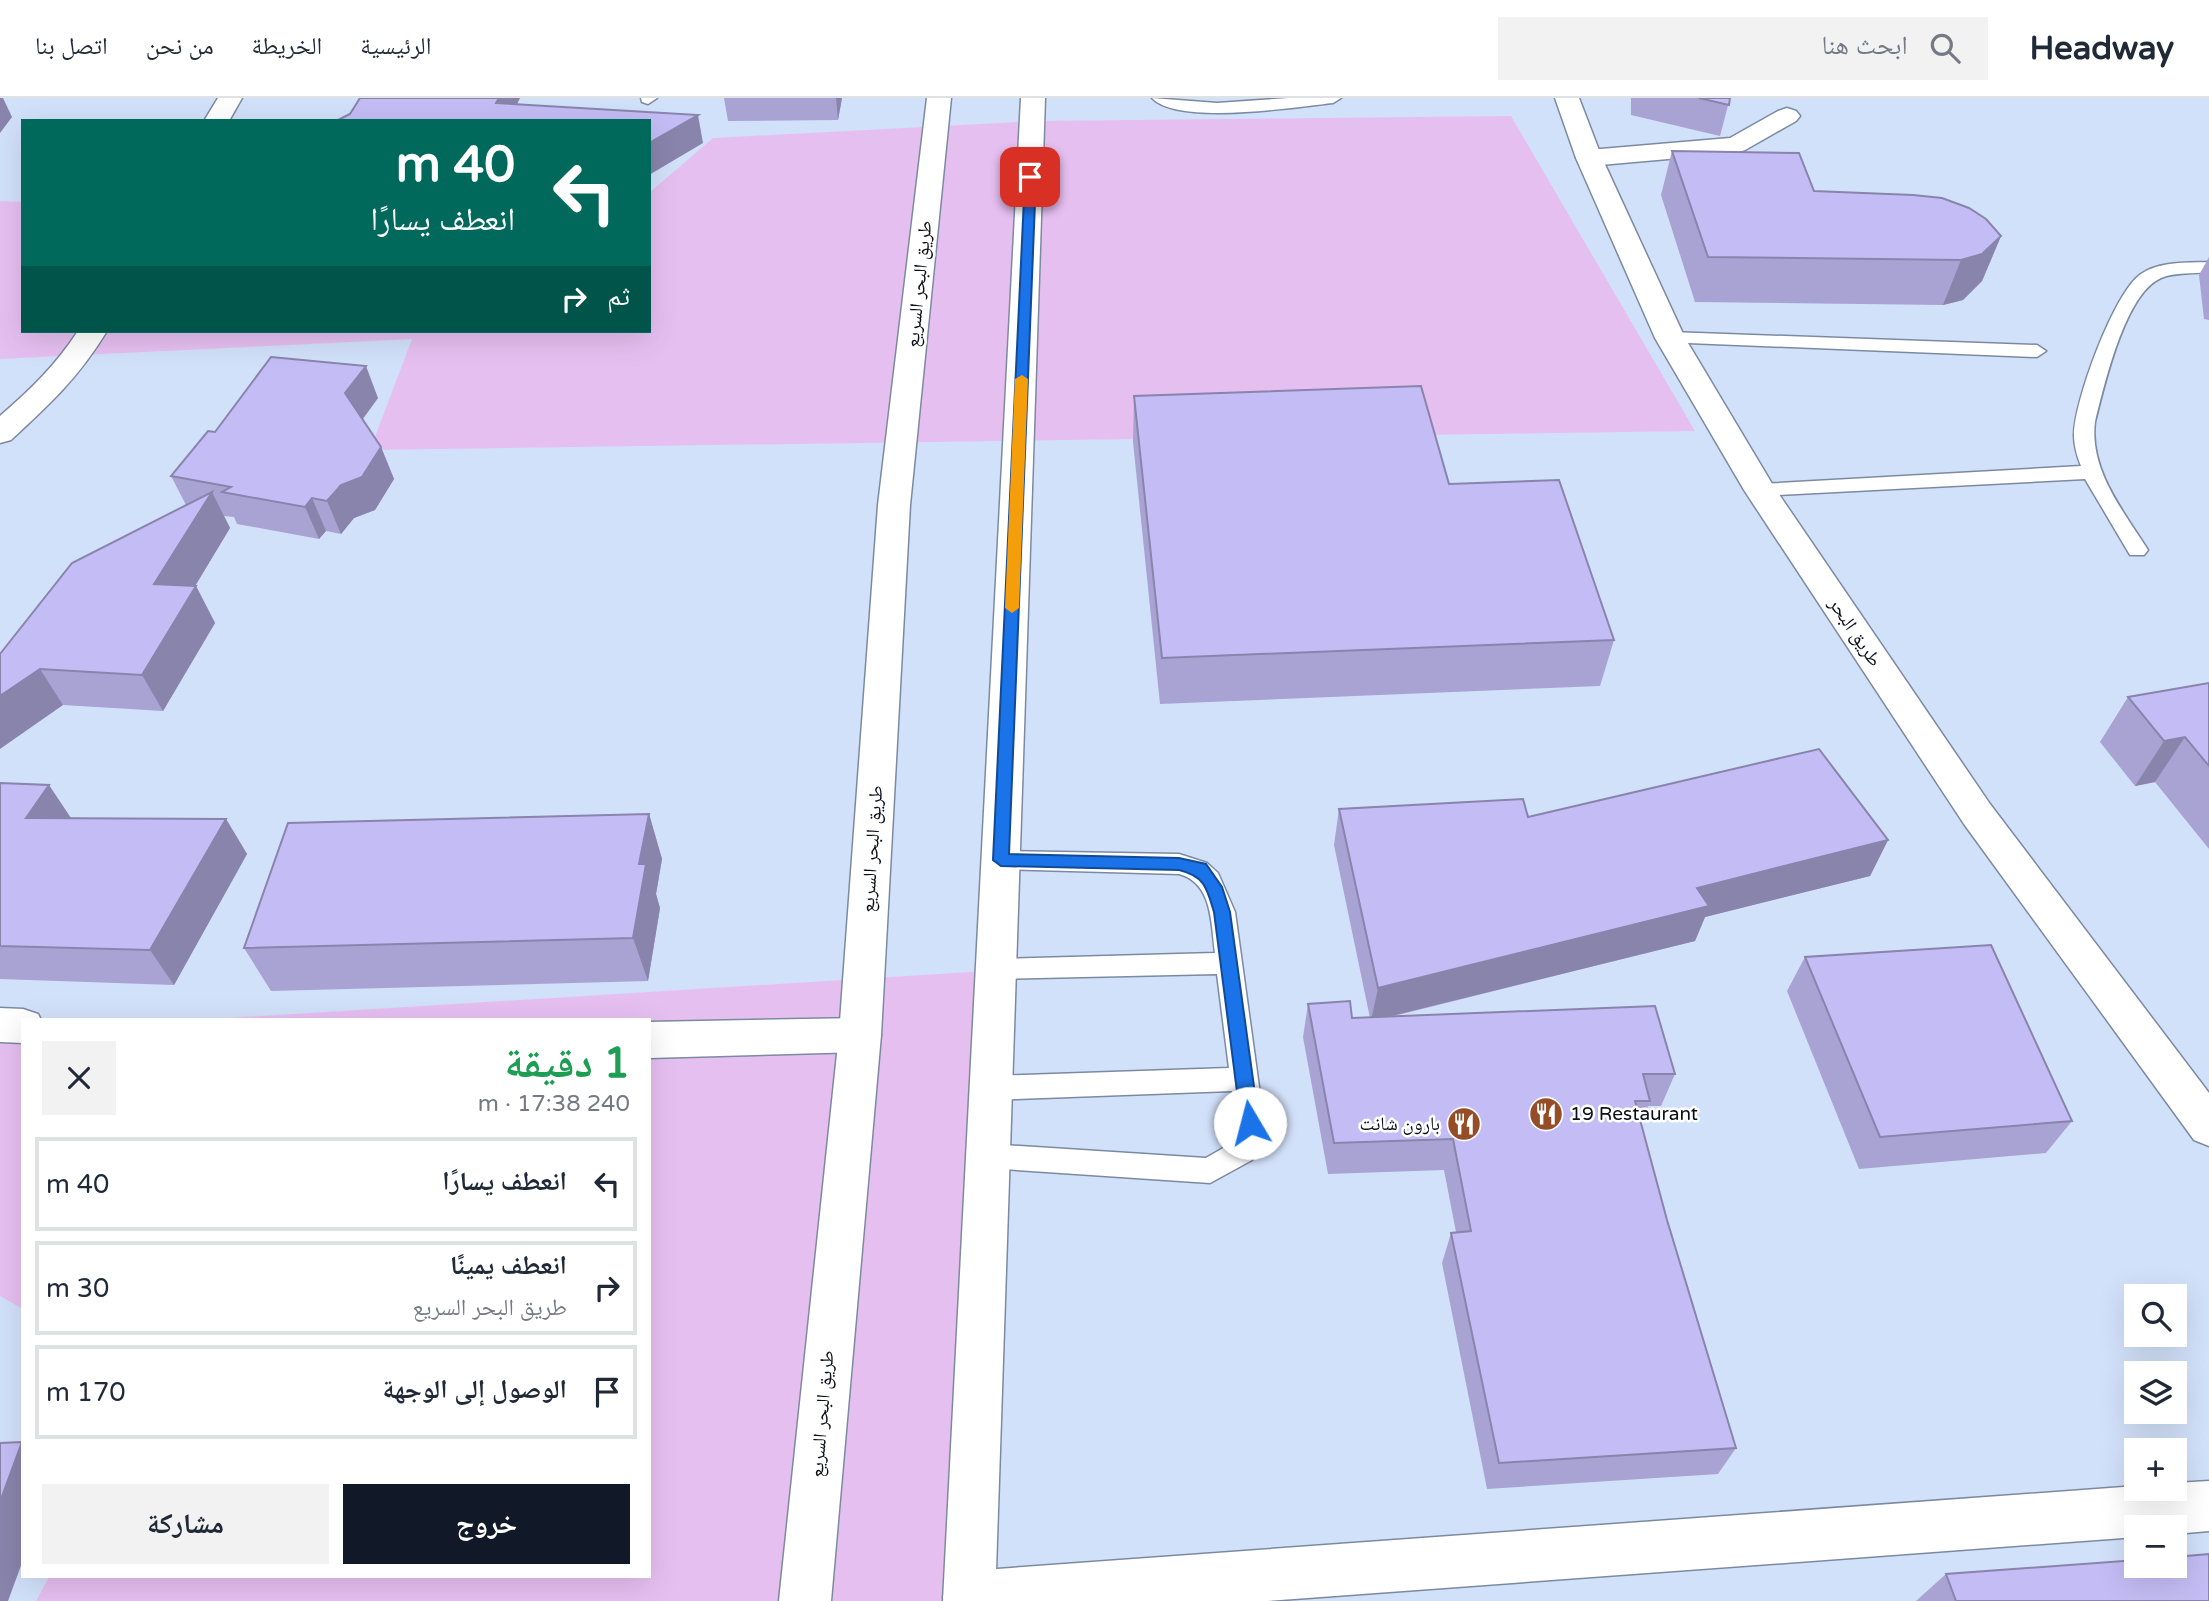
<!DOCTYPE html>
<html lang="ar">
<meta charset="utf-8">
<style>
body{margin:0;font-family:"Varela Round","Noto Naskh Arabic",sans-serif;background:#f2f2f3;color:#1f2937;direction:rtl;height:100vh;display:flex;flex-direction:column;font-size:26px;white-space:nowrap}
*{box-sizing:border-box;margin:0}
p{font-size:23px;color:#747a83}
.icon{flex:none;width:38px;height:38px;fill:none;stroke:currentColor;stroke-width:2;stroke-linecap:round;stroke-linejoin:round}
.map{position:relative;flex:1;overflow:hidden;direction:ltr}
.details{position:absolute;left:21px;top:920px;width:630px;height:560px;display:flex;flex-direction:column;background:#fff;border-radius:0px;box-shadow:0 7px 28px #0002;direction:rtl}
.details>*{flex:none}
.banner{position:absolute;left:21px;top:21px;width:630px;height:214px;border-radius:0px;box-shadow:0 7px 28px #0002;direction:rtl;background:#00695c;color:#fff;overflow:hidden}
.buttons{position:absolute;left:2124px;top:1186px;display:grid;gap:14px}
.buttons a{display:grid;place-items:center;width:63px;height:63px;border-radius:0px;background:#fff;box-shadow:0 7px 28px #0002;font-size:35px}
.pin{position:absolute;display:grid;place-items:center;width:60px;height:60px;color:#fff;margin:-30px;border-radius:14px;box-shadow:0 4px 10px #0006}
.me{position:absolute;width:77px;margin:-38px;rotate:352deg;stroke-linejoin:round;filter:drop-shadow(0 0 5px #0008)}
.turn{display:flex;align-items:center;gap:24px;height:147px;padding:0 21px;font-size:32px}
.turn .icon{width:91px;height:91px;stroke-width:2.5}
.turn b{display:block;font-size:49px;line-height:60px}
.then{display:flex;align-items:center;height:66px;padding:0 21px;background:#0003;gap:14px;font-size:26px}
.round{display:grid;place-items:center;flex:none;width:74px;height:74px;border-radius:0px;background:#f2f2f3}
.head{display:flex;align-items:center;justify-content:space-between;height:119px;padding:0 21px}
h1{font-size:42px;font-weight:800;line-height:52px;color:#1e9e55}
.button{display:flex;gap:14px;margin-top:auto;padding:14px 21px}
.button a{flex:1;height:80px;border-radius:0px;background:#111827;color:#fff;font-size:28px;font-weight:800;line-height:80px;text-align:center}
.button a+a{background:#f2f2f3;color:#1f2937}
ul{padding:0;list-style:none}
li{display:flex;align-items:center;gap:21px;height:94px;margin:0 14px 10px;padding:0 7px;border:4px solid #e0e1e3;border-radius:0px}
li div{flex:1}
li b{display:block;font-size:26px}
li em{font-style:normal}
header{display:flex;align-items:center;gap:42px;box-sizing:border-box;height:98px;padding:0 35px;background:#fff;border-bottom:2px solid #e0e1e3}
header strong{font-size:33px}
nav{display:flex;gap:38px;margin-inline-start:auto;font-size:24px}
.search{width:490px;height:63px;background:#f2f2f3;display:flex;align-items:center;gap:18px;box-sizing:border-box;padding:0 24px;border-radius:0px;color:#747a83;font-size:26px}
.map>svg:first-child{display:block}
.green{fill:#e6bff1}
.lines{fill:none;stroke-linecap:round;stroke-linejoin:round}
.lane-casing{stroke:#7c8aa1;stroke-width:3}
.street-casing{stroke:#7c8aa1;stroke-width:3}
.highway-casing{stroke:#7c8aa1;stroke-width:3}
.lane{fill:#fff;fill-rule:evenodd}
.street{fill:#fff;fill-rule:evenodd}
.highway{fill:#fff;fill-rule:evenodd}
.wall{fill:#a9a3d3}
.shaded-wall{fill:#8984ac}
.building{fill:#c4bdf5;stroke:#8984ac;stroke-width:2}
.route{fill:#1a73e8;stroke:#114b97;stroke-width:2}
.slow{fill:#f59e0b}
.labels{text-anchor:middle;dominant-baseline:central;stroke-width:5;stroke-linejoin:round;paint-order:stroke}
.street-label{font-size:19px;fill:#0b1018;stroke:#fff}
.poi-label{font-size:19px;fill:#0b1018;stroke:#fff;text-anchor:start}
</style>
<header>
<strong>Headway</strong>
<div class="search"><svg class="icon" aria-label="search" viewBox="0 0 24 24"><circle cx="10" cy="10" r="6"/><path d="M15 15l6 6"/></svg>ابحث هنا</div>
<nav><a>الرئيسية</a><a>الخريطة</a><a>من نحن</a><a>اتصل بنا</a></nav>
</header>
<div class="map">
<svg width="2209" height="1503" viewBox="0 0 2209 1503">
<rect width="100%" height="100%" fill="#d2e1fa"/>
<g class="green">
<path d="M 1511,18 L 1695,333 L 370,352 L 412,241 L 0,261 L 0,103 L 23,104 L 23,233 L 649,233 L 649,95 L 713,40 L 1036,23 Z"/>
<path d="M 986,873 L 981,1503 L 36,1503 L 49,1479 L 649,1479 L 649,922 L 196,922 Z"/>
<path d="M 23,933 L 23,1211 L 0,1198 L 0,935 Z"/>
</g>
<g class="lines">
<g class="lane-casing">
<g id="lane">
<path d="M 641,0 L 657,0 L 648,6 L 642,4 Z"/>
<path d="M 1152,0 L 1217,5 L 1289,0 L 1341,0 L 1333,5 C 1296,9 1178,28 1152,0 Z"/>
<path d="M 2209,164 L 2209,174 C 2194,176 2175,174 2161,180 C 2125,195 2104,288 2095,324 C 2089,372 2124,414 2148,452 L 2144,457 L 2130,457 L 2085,381 L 1760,398 L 1753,397 L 1750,392 L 1753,387 L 1760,386 L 2081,368 C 2077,358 2074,348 2074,337 C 2074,304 2114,194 2141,176 C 2160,163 2187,165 2209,164 Z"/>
<path d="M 1670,234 L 2037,247 L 2046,253 L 2037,259 L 1663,244 L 1661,240 L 1663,236 Z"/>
<path d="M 1001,753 L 1179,756 L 1207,765 L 1218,775 L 1235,814 L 1264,1025 L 1252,1062 L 1210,1085 L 988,1070 L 978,1067 L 974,1058 L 978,1049 L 988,1046 L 1206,1060 L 1230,1046 L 1236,1025 L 1232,993 L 991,1002 L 981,998 L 977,990 L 981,982 L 991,978 L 1229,970 L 1217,876 L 996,881 L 987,878 L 983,871 L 987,864 L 996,861 L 1215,855 C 1211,826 1213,785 1179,776 L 1001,771 L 992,769 L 989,762 L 992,755 Z"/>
</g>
</g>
<g class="street-casing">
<g id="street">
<path d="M 218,0 L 242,0 L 229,23 L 204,23 Z"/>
<path d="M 1787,10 L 1796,13 L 1800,18 L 1796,23 L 1745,52 L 1736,55 L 1589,68 L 1580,66 L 1576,60 L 1580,54 L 1589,52 L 1730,40 L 1778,13 Z"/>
<path d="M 78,233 L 107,233 C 78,280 51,305 11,342 L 0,345 L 0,318 C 30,292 56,267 78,233 Z"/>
<path d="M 0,910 L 23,911 L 38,916 L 41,922 L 23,922 L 23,945 L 0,944 Z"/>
<path d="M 860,920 L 875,925 L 881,937 L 875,949 L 860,954 L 649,960 L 649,924 Z"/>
<path d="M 2209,1383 L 2209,1433 L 2175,1436 L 2175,1430 L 2137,1430 L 2137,1439 L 1267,1503 L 945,1503 L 943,1499 L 951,1481 L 969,1473 L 2137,1388 L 2137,1391 L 2175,1391 L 2175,1385 Z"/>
</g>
</g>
<g class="highway-casing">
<g id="highway">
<path d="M 927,0 L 951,0 L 910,407 L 881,937 L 831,1503 L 779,1503 L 839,937 L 878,407 Z"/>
<path d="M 1021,0 L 1045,0 L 995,1503 L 943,1503 Z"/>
<path d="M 1555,0 L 1579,0 L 1602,60 L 1685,240 L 1774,389 L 1990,706 L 2209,995 L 2209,1048 L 2194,1042 L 1964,726 L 1744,392 L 1655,240 L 1576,60 Z"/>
</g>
</g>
<use href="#lane" class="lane"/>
<use href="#street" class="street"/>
<use href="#highway" class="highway"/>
</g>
<g class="wall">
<path d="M 724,0 L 842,0 L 838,22 L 728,23 Z"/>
<path d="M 1631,0 L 1730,0 L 1720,38 L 1631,17 Z"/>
<path d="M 1672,53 L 1814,93 L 2001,138 L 1982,183 L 1963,202 L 1943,207 L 1695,204 L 1661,97 Z"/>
<path d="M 2209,159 L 2209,222 L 2204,221 L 2199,177 Z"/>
<path d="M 1134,298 L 1449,386 L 1614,542 L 1600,588 L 1160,606 L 1133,344 Z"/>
<path d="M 378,300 L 363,321 L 381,349 L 394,381 L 375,412 L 354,420 L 341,436 L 326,433 L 319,441 L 237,426 L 234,419 L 224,418 L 230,430 L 195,488 L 196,488 L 215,525 L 163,613 L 63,607 L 0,556 L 186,407 L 171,378 L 215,334 Z"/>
<path d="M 2209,585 L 2209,751 L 2155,684 L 2135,688 L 2100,644 L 2128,599 Z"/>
<path d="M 0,685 L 72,720 L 226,721 L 247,756 L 174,887 L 0,881 Z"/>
<path d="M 1339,711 L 1528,719 L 1888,742 L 1870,778 L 1705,819 L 1695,843 L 1390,919 L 1675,976 L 1661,1008 L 1648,1008 L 1640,1025 L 1667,1122 L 1736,1350 L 1718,1376 L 1487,1391 L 1442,1165 L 1451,1135 L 1456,1134 L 1444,1072 L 1328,1076 L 1303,939 L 1308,906 L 1352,920 L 1370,920 L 1334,747 Z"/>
<path d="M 649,716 L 662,761 L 656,796 L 660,810 L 648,883 L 271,893 L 244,850 Z"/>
<path d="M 1805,859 L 2072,1023 L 2046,1055 L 1859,1071 L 1787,893 Z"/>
<path d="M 1946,1476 L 2209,1503 L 1916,1503 Z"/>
</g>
<g class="shaded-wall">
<path d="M 0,0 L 3,0 L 12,19 L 0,35 Z"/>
<path d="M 499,0 L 520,0 L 509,23 L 496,5 Z"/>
<path d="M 836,0 L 842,0 L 838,22 Z"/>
<path d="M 698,17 L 703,45 L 649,77 L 649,45 Z"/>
<path d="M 2001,138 L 1982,183 L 1963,202 L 1943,207 L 1961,162 Z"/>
<path d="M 366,268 L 378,300 L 358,327 L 345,295 Z"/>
<path d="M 381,349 L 394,381 L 375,412 L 354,420 L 341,436 L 327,403 L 341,387 Z"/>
<path d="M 212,394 L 230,430 L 174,523 L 154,486 Z"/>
<path d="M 312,400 L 326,433 L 319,441 L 305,409 Z"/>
<path d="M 196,488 L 215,525 L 163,613 L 142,577 Z"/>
<path d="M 40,571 L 63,607 L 0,651 L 0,598 Z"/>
<path d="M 2185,639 L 2155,684 L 2135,688 L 2164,643 Z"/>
<path d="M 49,687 L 73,723 L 26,720 Z"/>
<path d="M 649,716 L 662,761 L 656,796 L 660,810 L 648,883 L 633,840 L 639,766 Z"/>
<path d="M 226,721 L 247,756 L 174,887 L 150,852 Z"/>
<path d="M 1888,742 L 1870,778 L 1705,819 L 1695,843 L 1371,923 L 1378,890 L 1697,790 Z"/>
<path d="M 22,1344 L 23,1462 L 8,1503 L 0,1503 L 0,1404 Z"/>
</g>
<g class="building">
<path d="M 360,0 L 499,0 L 496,5 L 698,17 L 649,45 L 649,23 L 336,23 L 350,16 Z"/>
<path d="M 1699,0 L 1730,0 L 1729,7 Z"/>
<path d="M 1672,53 L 1799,55 L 1814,93 L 1913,97 L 1942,100 L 1969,110 L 1986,121 L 2001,138 L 1982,156 L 1961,162 L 1708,159 Z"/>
<path d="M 271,259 L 366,268 L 345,295 L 381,349 L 362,379 L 341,387 L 327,403 L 312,400 L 305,409 L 222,394 L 231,389 L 171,378 L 208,333 L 215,334 Z"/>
<path d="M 1421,288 L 1449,386 L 1559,382 L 1614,542 L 1162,560 L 1134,298 Z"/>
<path d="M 212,394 L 154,486 L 196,488 L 142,577 L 40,571 L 0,598 L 0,556 L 72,465 Z"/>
<path d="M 2209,585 L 2209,668 L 2185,639 L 2164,643 L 2128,599 Z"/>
<path d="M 1819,651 L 1888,742 L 1697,790 L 1709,808 L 1378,890 L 1339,711 L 1523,701 L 1528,719 Z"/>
<path d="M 0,685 L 49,687 L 26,720 L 226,721 L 150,852 L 0,848 Z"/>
<path d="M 649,716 L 639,766 L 646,766 L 633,840 L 244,850 L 288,725 Z"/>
<path d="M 1991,847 L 2072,1023 L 1880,1039 L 1805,859 Z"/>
<path d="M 1350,903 L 1352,920 L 1655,908 L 1675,976 L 1643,976 L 1650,1003 L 1635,1003 L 1667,1122 L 1736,1350 L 1499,1365 L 1451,1135 L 1471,1133 L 1453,1041 L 1334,1045 L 1308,906 Z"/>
<path d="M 22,1344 L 0,1404 L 0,1345 Z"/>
<path d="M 2209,1456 L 2209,1503 L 1956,1503 L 1946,1476 L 2137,1462 L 2137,1468 L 2175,1468 L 2175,1459 Z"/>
</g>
<path class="route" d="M 1030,75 L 1036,79 L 1009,756 L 1179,760 L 1206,766 L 1222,789 L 1230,814 L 1259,1025 L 1257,1030 L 1250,1033 L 1244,1030 L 1241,1025 L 1214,814 C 1207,791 1205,778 1179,772 L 1001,768 L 993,762 L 1025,79 Z"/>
<path class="slow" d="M 1022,277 L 1028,281 L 1019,510 L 1012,515 L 1005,510 L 1015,281 Z"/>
<defs>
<g id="restaurant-disc" transform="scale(1.75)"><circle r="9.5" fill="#944d27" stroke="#fff"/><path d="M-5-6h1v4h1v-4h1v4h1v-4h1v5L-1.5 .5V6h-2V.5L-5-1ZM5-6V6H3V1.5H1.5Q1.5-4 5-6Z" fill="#fff"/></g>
</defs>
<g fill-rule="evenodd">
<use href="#restaurant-disc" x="1546" y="1016"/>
<use href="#restaurant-disc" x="1464" y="1026"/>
</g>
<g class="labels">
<g class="street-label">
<text transform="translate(919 186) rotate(-84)">طريق البحر السريع</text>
<text transform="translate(1855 534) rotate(56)">طريق البحر</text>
<text transform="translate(872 751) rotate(-86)">طريق البحر السريع</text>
<text transform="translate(822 1316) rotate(-85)">طريق البحر السريع</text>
</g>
<g class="poi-label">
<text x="1570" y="1016">19 Restaurant</text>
<text x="1440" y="1026" text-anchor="end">بارون شانت</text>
</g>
</g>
</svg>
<div class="buttons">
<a><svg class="icon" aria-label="search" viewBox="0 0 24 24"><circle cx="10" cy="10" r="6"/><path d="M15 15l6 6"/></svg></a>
<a><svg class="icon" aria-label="layers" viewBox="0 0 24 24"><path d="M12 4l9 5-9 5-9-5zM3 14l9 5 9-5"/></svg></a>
<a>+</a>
<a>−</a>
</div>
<div class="pin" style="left:1030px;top:79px;background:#d93025"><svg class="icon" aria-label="arrive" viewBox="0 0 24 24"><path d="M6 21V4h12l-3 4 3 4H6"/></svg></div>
<svg class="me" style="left:1250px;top:1025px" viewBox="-20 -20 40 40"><circle r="19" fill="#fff"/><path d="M0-13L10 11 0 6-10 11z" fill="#1a73e8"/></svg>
<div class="banner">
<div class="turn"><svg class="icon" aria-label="left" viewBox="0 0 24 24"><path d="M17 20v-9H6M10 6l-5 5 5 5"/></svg><div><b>40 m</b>انعطف يسارًا</div></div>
<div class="then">ثم<svg class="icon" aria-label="right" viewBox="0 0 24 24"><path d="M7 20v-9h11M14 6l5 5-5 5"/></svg></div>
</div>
<section class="details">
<div class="head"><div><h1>1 دقيقة</h1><p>240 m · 17:38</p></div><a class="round"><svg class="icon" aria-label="close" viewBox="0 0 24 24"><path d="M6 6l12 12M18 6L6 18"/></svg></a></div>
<ul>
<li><svg class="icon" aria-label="left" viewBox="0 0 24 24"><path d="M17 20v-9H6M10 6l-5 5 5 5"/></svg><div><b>انعطف يسارًا</b></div><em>40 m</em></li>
<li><svg class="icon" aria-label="right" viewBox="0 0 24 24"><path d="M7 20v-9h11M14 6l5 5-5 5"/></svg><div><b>انعطف يمينًا</b><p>طريق البحر السريع</p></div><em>30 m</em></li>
<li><svg class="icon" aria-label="arrive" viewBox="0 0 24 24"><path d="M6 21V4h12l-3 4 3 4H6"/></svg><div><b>الوصول إلى الوجهة</b></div><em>170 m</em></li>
</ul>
<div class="button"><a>خروج</a><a>مشاركة</a></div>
</section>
</div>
